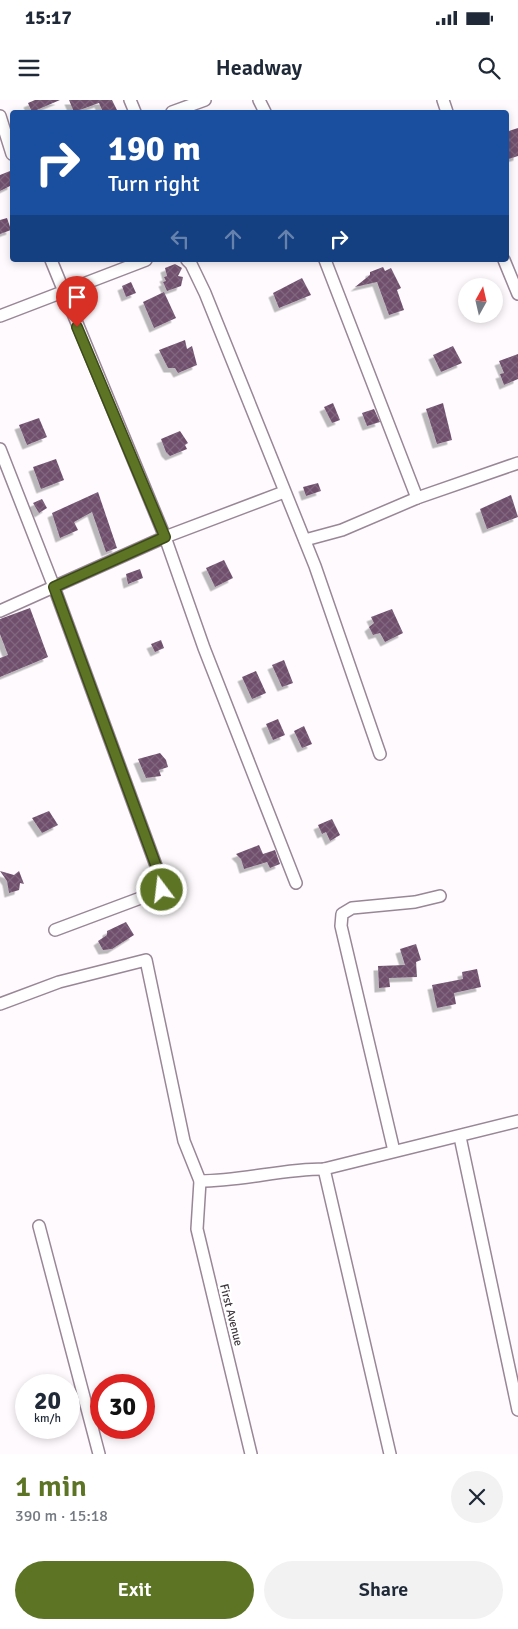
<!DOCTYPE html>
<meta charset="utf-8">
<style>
body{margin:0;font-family:Signika,sans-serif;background:#f2f2f3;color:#1f2937;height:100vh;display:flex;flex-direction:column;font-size:19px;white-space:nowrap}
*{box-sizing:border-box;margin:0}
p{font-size:16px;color:#747a83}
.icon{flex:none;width:28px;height:28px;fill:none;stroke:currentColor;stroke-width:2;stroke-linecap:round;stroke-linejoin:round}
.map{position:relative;height:1354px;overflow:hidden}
.side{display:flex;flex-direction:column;background:#fff;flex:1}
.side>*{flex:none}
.banner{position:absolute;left:10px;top:10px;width:499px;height:152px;border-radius:5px;box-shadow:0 2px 8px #0003;background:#1a4fa0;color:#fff;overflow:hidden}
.needle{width:32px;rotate:8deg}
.controls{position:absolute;left:458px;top:178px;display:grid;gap:10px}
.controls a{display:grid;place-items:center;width:45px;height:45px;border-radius:50%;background:#fff;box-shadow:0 2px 8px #0003;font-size:25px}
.speed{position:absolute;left:15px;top:1274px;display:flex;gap:10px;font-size:25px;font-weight:700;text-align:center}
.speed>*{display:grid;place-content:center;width:65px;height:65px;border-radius:50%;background:#fff;box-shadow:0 2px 8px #0003;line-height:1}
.speed small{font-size:12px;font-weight:400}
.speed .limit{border:8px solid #d22;background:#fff;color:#111}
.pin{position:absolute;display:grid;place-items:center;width:42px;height:42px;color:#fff;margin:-51px -21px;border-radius:50% 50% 50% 0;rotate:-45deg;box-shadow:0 0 5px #0007}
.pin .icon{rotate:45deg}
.me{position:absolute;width:55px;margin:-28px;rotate:345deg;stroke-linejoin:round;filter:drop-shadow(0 0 4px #0008)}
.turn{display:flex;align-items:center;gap:18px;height:105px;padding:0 15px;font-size:22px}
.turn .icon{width:65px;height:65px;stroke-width:2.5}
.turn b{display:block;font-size:35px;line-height:42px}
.lanes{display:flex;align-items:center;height:48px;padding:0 15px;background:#0003;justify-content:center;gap:25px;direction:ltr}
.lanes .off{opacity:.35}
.round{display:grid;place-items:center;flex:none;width:52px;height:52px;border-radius:26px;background:#f2f2f3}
.head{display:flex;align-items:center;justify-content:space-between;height:85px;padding:0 15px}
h1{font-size:30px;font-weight:600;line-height:38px;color:#5d7425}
.primary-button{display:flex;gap:10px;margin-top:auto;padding:10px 15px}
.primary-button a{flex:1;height:58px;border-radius:30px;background:#5d7425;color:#fff;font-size:20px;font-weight:600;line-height:58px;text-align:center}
.primary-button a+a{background:#f2f2f3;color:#1f2937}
.status{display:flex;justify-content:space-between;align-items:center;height:35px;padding:0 25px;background:#fff;direction:ltr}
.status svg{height:14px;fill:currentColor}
header{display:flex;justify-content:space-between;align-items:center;height:65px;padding:0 15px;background:#fff;font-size:22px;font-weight:600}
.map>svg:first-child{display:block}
.building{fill:url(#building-cross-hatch);filter:url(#shadow)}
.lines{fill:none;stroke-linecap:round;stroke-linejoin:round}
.minor-casing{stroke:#998797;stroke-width:14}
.minor{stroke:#fff;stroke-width:11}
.route-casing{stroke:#3c4b18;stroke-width:12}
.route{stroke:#5d7425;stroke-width:9}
.labels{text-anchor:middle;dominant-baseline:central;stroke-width:5;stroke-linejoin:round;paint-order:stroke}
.street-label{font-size:12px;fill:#3f373e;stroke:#fff}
</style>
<div class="status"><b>15:17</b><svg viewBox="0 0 49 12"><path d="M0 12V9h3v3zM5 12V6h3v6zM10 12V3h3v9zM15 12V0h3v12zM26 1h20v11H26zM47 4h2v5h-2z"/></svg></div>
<header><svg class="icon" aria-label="menu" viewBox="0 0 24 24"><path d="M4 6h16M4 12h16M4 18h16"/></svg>Headway<svg class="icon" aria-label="search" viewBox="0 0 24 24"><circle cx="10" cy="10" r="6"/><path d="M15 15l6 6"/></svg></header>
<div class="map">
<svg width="518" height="1354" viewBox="0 0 518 1354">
<defs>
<pattern id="building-cross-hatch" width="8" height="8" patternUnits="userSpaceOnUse" patternTransform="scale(1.25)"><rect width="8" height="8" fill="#6f4f6d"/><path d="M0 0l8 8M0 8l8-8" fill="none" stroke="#80667f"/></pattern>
<filter id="shadow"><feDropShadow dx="-4.5" dy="4.5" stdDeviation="0" flood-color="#0004"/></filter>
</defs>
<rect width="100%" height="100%" fill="#fefafd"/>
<g class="building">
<path d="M 35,0 L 60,0 L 32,12 L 28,3 Z"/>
<path d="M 69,0 L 112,0 L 118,12 L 103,12 L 99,3 L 74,12 Z"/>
<path d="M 518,28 L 518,56 L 506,60 L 506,32 Z"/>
<path d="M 10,71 L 12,85 L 0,91 L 0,75 Z"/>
<path d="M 7,118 L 11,130 L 0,134 L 0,120 Z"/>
<path d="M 175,164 L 182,168 L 178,176 L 183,177 L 181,186 L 167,191 L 163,182 L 166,181 L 164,177 L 167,176 L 165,168 Z"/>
<path d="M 383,167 L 385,171 L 391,168 L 401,188 L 397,190 L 404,210 L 389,215 L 377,182 L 355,187 L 370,175 L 370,172 Z"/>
<path d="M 302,178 L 311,195 L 279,208 L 273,193 Z"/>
<path d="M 131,182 L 136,193 L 126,197 L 122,186 Z"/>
<path d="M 164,192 L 176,218 L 154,228 L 143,202 Z"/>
<path d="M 185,240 L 187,249 L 192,246 L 197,265 L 178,273 L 175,268 L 168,268 L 159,250 Z"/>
<path d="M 453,246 L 462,263 L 441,272 L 433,255 Z"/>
<path d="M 518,254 L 518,279 L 504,285 L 500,274 L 504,273 L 499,261 Z"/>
<path d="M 333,303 L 340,320 L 332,323 L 324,307 Z"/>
<path d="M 443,303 L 452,340 L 437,344 L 426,309 Z"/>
<path d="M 374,309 L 380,322 L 367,326 L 362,313 Z"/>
<path d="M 39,318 L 47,337 L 27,345 L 19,325 Z"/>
<path d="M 180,331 L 188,343 L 185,345 L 187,349 L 170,356 L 166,352 L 161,339 Z"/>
<path d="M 56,359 L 64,380 L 41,389 L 33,367 Z"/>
<path d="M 318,383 L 321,391 L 306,396 L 303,387 Z"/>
<path d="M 98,392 L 117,448 L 106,452 L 92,412 L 74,422 L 78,430 L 60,438 L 52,413 Z"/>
<path d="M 511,395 L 518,417 L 487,429 L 480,409 Z"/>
<path d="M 42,399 L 47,408 L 39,413 L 33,403 Z"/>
<path d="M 224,460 L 233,478 L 215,487 L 206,468 Z"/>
<path d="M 140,469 L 143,478 L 128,484 L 126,474 Z"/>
<path d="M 30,508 L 48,557 L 0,577 L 0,558 L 8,555 L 0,534 L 0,519 Z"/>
<path d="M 392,509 L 403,533 L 385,542 L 380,533 L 373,535 L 369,527 L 374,523 L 371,517 Z"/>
<path d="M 161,540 L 164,548 L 155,552 L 151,544 Z"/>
<path d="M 284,560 L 293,583 L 282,587 L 272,565 Z"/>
<path d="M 256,571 L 266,593 L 252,599 L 242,577 Z"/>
<path d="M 278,619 L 285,635 L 273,640 L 266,624 Z"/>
<path d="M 304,626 L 312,644 L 302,648 L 294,631 Z"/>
<path d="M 160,653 L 166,660 L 168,667 L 159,670 L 161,676 L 146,678 L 138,659 Z"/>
<path d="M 49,711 L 58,725 L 42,733 L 32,718 Z"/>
<path d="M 332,719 L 340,735 L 330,741 L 326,732 L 322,734 L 318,725 Z"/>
<path d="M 259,745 L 263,754 L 275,750 L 280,764 L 270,768 L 267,762 L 244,769 L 241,759 L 236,754 Z"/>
<path d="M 0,771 L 14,775 L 19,771 L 24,784 L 20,783 L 19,790 L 9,793 L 7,781 Z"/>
<path d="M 126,822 L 134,835 L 112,849 L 103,850 L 98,841 L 107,835 L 107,831 Z"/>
<path d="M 416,844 L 421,860 L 416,862 L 417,877 L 389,878 L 390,887 L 379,888 L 378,866 L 405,865 L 400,849 Z"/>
<path d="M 477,869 L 481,887 L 454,893 L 456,904 L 437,908 L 432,885 L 463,879 L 462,872 Z"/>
</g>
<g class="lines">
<g class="minor-casing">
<g id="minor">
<path d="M 130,0 L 135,12"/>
<path d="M 259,0 L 265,12"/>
<path d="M 443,0 L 447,12"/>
<path d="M 172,12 L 205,0"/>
<path d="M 0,16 L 12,54"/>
<path d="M 51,160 L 165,437 L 204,548 L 296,783"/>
<path d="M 187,160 L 191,164 L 205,193 L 315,466 L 380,654"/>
<path d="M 325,160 L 417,398"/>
<path d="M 504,160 L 518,194"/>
<path d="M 0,216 L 146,160"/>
<path d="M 0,349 L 54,487 L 162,782 L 162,790 L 55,830"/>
<path d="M 305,440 L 342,430 L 417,398 L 518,363"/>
<path d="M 0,511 L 165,437 L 284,392"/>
<path d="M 0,904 L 59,882 L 146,860 L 184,1041 L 200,1081 L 197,1129 L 251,1354"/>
<path d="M 460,1037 L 518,1310"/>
<path d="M 394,1051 L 341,826 L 342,814 L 352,808 L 415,802 L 440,796"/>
<path d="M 324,1069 L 390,1354"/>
<path d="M 200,1081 C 242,1081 282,1069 324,1069 L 518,1021"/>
<path d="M 39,1126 L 99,1354"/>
</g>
</g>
<use href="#minor" class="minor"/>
</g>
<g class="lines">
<g class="route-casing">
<path id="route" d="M 77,227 L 165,437 L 54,487 L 162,782 L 162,790"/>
</g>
<use href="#route" class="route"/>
</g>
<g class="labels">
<g class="street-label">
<text transform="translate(231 1215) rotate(76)">First Avenue</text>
</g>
</g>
</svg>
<div class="controls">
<a><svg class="needle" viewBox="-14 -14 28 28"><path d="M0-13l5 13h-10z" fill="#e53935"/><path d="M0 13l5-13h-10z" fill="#747a83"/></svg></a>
</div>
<div class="speed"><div>20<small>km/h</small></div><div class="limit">30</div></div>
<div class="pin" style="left:77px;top:227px;background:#d93025"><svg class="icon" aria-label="arrive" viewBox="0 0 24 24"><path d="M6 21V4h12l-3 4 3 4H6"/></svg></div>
<svg class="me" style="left:162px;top:790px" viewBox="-20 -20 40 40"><circle r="17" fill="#5d7425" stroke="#fff" stroke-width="3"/><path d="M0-11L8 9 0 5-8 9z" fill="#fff"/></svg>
<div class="banner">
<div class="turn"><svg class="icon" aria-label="right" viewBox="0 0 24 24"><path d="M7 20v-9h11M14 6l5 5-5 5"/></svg><div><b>190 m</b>Turn right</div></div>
<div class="lanes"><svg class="icon off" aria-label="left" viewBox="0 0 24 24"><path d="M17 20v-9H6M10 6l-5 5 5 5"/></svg><svg class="icon off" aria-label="ahead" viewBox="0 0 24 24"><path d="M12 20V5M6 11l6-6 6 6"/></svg><svg class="icon off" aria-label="ahead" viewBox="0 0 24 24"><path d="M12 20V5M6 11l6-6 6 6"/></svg><svg class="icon" aria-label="right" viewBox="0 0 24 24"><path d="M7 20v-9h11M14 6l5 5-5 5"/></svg></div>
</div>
</div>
<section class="side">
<div class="head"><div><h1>1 min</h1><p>390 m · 15:18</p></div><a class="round"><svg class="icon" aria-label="close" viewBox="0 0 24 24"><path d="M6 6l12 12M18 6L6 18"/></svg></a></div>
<div class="primary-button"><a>Exit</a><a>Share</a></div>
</section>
